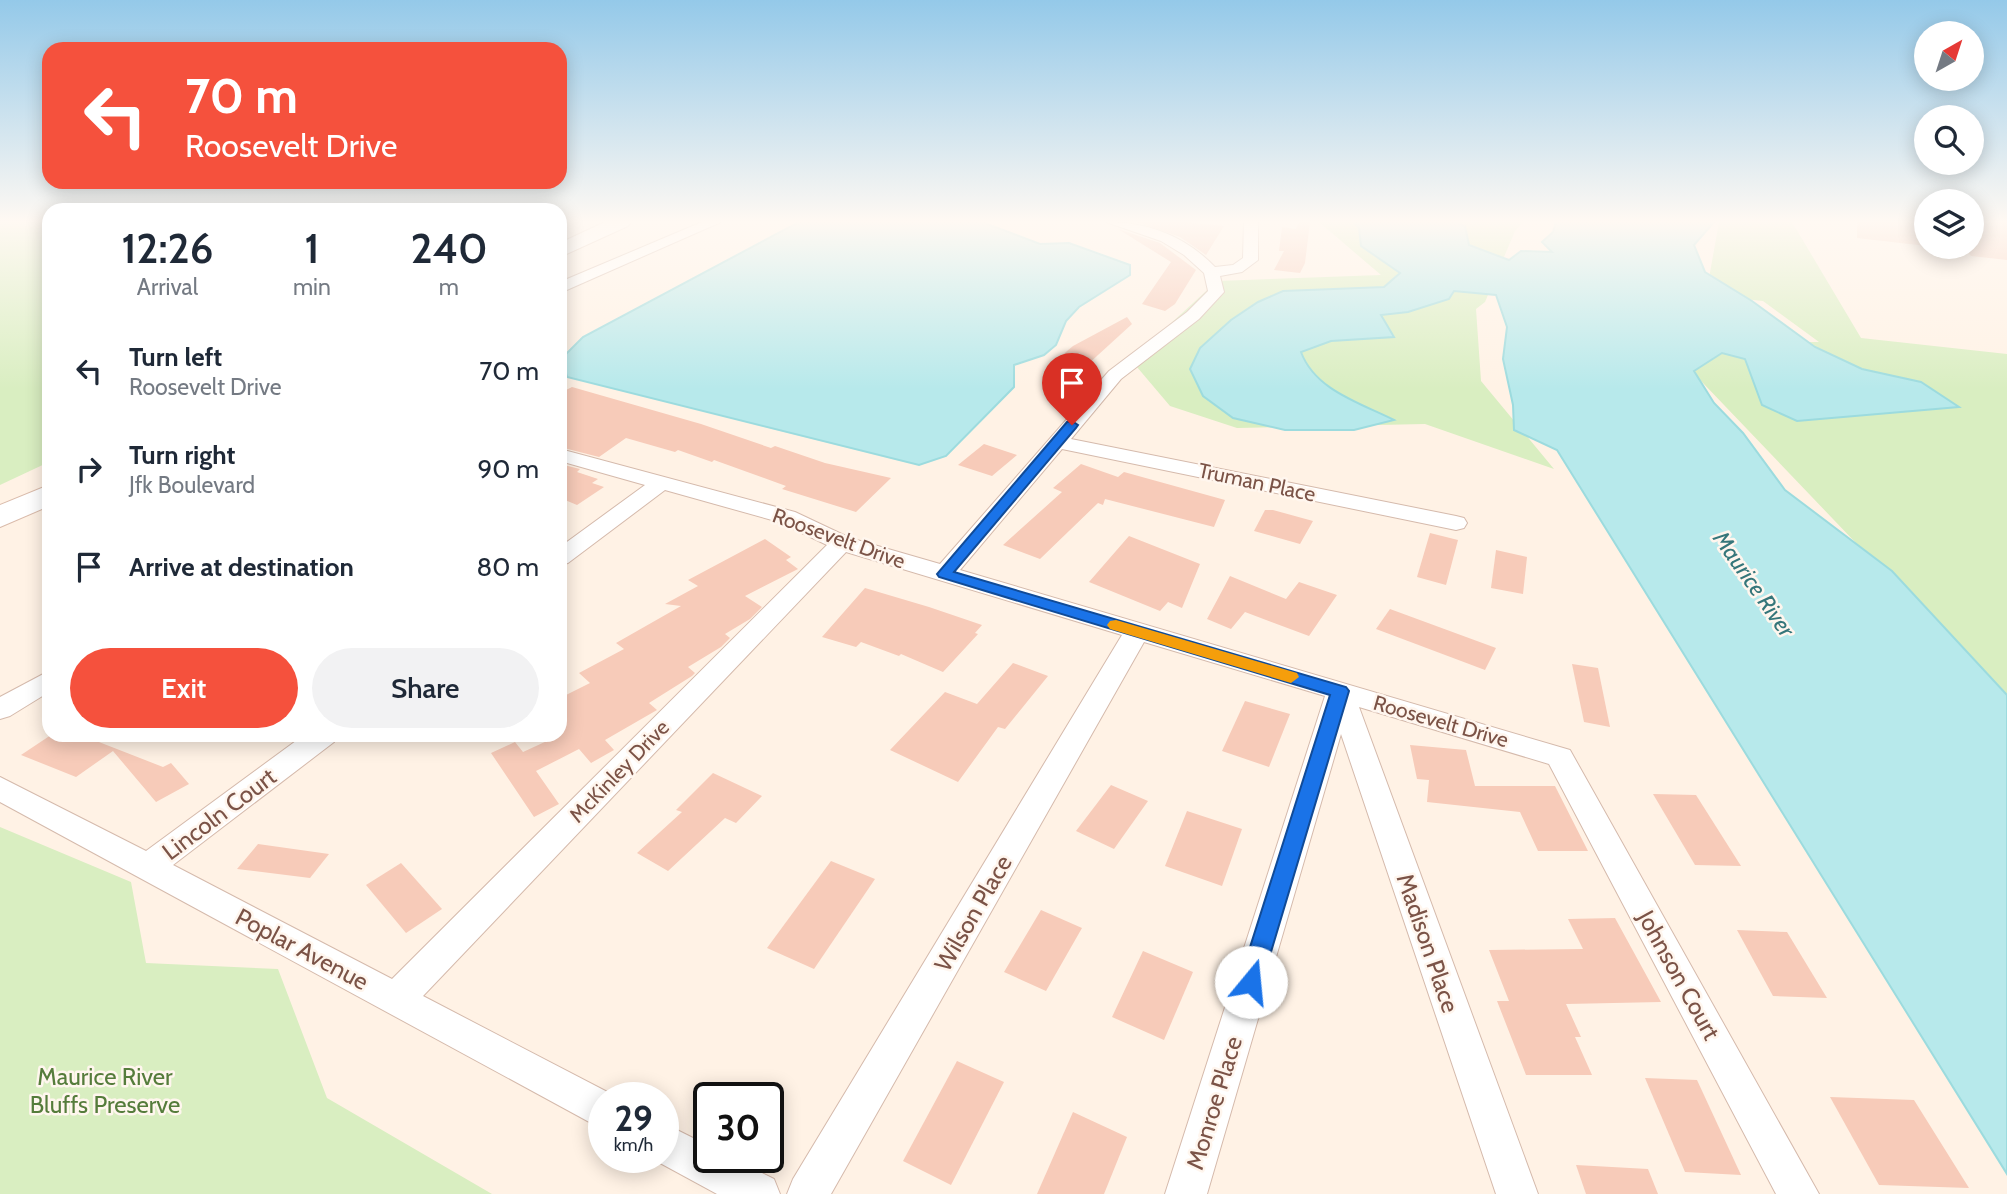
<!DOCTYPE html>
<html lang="en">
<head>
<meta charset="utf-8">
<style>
	body { margin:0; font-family:Cabin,sans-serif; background:#f2f2f3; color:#1f2937; height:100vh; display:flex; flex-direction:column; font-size:26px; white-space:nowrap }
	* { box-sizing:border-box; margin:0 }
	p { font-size:23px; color:#747a83 }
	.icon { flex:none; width:38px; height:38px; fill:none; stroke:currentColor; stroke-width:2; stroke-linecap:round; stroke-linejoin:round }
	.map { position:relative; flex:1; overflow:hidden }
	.details { position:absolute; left:42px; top:203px; width:525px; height:539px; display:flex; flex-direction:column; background:#fff; border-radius:21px; box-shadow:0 4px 18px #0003 }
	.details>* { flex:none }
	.hud { position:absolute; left:42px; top:42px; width:525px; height:147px; border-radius:21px; box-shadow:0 4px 18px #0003; background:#f5513d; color:#fff; overflow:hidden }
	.needle { width:46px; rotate:39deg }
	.fabs { position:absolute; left:1914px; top:21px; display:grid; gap:14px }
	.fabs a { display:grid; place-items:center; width:70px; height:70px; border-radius:50%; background:#fff; box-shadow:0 4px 18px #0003; font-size:35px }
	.speed { position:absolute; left:588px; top:1082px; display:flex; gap:14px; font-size:35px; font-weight:700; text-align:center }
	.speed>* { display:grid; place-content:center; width:91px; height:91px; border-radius:50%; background:#fff; box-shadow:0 4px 18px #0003; line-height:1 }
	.speed small { font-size:18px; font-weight:400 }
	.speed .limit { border:4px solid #111; border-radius:10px; background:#fff; color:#111 }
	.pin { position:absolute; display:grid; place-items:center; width:60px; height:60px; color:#fff; margin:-72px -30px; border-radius:50% 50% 50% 0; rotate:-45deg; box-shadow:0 0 7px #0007 }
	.pin .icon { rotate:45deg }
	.me { position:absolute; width:77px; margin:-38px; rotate:17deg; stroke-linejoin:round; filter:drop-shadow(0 0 5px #0008) }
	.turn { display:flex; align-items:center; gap:24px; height:147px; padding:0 28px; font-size:32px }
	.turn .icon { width:91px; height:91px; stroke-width:2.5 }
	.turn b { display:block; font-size:49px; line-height:60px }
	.eta { display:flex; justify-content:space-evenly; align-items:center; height:119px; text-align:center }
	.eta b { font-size:42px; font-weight:600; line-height:49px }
	.cta { display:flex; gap:14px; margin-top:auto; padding:14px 28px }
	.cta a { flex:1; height:80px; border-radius:42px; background:#f5513d; color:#fff; font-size:28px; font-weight:600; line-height:80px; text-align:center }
	.cta a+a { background:#f2f2f3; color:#1f2937 }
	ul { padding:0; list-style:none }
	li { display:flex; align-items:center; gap:21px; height:98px; padding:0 28px }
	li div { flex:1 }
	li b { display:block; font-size:26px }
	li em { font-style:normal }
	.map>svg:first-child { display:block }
</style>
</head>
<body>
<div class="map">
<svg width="2007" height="1194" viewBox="0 0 2007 1194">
	<rect width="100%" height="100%" fill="#fff2e5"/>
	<!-- green -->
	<g fill="#d9eec1">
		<path d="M0 222H49V462L0 485Z"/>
		<path d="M1319 222H1523L1515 231 1485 302 1476 309 1481 381 1554 469 1425 424 1237 428 1170 406 1131 360 1217 281 1381 275Z"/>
		<path d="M1719 222H1792L1861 338 2007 354V701L1680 359 1702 343 1819 342 1763 301 1706 295Z"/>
		<path d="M0 827 131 882 146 963 278 969 327 1098 492 1194H0Z"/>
	</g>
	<!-- water -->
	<g fill="#b7e9eb" stroke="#9cdbde" stroke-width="2">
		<path d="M799 222H982L1040 244 1069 243 1130 265V275L1079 307 1066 321 1056 345 1044 355 1014 365V387L946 456 919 465 567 377 562 358 583 337Z"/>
		<path d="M1354 222H1455L1465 226 1469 245 1509 260 1521 251 1552 252 1542 242 1553 232 1556 222H1714L1694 245 1705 272 1752 301 1815 347 1862 369 1921 382 1959 407 1797 421 1762 405 1745 359 1722 353 1694 371 1714 403 1743 433 1785 490 1892 571 2007 695V1174L1557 450 1514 430 1513 405 1503 359 1507 327 1496 295 1454 291 1449 299 1408 312 1381 315 1394 337 1331 341 1301 352C1315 390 1360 403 1394 420L1354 430H1285L1233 418 1203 396 1190 369 1200 348 1231 320 1258 302 1283 291 1384 287 1400 273 1361 246 1359 228Z"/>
	</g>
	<!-- building -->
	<g fill="#f7cbb9">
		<path d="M1137 222H1184L1224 226 1206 255 1180 237Z"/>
		<path d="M1299 222H1310L1305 263 1300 273 1274 270 1284 251H1279L1282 227 1296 229Z"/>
		<path d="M1857 222H1927V246L1857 238Z"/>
		<path d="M1972 222H2007V260L1971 256 1966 250 1933 247H1972Z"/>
		<path d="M1118 229 1160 243 1196 270 1175 304 1165 311 1142 304 1171 262Z"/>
		<path d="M1127 317 1132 324 1075 376 1047 368 1073 346Z"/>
		<path d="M572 387 701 424 771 448 775 446 825 463 891 478 856 512 782 489 786 486 714 460 712 462 678 450 675 452 626 438 599 457 560 447V393Z"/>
		<path d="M984 444 1017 455 992 476 958 465Z"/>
		<path d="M560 464 580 469 577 472 598 479 592 483 604 487 577 505 565 500 560 503Z"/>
		<path d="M1081 464 1118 477 1124 472 1225 500 1214 527 1105 499 1103 505 1098 503 1040 559 1003 545 1062 492 1053 488Z"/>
		<path d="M1265 510H1273L1313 521 1300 544 1254 531Z"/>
		<path d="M1430 533 1458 540 1446 585 1417 577Z"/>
		<path d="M1129 536 1200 564 1182 608 1168 602 1160 611 1089 582Z"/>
		<path d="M765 539 791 557 786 560 798 569 745 596 762 607 750 619 725 634 730 638 721 647 688 667 695 673 692 676 649 703 657 710 605 740 614 750 591 763 579 749 536 771 559 804 534 817 491 753 515 742 523 752 560 735V698L590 683 579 673 624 649 616 643 681 606 665 604 698 586 688 580Z"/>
		<path d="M1496 550 1527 557 1523 594 1491 588Z"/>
		<path d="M1230 576 1286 599 1299 582 1337 595 1309 636 1245 612 1231 629 1207 619Z"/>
		<path d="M865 588 929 607 982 625 975 633 978 634 943 672 901 654 899 656 861 642 856 647 822 637Z"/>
		<path d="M1390 609 1496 648 1485 670 1376 629Z"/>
		<path d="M1013 663 1048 676 1005 729 998 727 958 782 890 750 945 692 977 704Z"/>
		<path d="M1572 664 1598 668 1610 727 1584 722Z"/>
		<path d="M1245 701 1290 714 1269 767 1222 751Z"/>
		<path d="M51 735H81L163 767 171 763 189 784 156 802 113 751 76 777 21 755Z"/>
		<path d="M1410 745 1466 750 1475 786H1555L1588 851H1538L1520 812 1427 802 1429 780 1417 779Z"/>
		<path d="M713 773 762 796 736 823 725 818 668 871 637 853 682 812 676 810Z"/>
		<path d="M1111 785 1148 801 1114 849 1076 831Z"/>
		<path d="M1653 794 1696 795 1741 866 1695 865Z"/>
		<path d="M1187 811 1242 829 1222 886 1165 866Z"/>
		<path d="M258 844 329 854 310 878 237 869Z"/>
		<path d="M831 861 875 879 814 969 767 948Z"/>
		<path d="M401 863 442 909 406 933 366 885Z"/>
		<path d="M1041 910 1082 928 1046 991 1004 972Z"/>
		<path d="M1615 918 1661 1002 1566 1004 1581 1037H1575L1592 1075H1526L1497 1001H1509L1489 950 1583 949 1568 919Z"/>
		<path d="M1737 930 1787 932 1827 998 1773 996Z"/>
		<path d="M1143 951 1193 972 1164 1040 1112 1017Z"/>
		<path d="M957 1061 1004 1082 951 1185 903 1161Z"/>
		<path d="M1645 1078 1697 1080 1741 1175 1685 1172Z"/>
		<path d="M1830 1097 1914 1100 1969 1188 1879 1185Z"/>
		<path d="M1073 1112 1127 1137 1104 1194H1037Z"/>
		<path d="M1576 1165 1648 1169 1658 1194H1586Z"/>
	</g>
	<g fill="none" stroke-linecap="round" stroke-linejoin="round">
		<!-- street casing -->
		<g stroke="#d5baac" stroke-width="2">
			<g id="street">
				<path d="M702 222H721L560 293V282Z"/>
				<path d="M1106 222C1148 222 1185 236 1215 267L1233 265 1243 258 1244 222H1258V260L1242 272 1220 276 1224 292 1199 319 1121 379 1071 439 1456 516 1464 518 1467 523 1464 528 1456 530 1062 449 960 570 1570 750 1819 1194H1776L1549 764 1359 707 1538 1194H1496L1341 734 1207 1194H1165L1325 696 1144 642 831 1194H787L793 1179 1122 635 846 552 423 996 617 1097H604V1130L0 802V777L146 851 304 735H338L334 742 173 865 392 979 827 545 779 522 665 490 568 563 560 565V547L645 485 560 461V449L795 512 850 538 940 564 1109 371 1187 312 1208 291 1204 273 1184 255 1161 241Z"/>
				<path d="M49 671V692L10 716 0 719V697Z"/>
				<path d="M663 1123 709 1146V1157H730L774 1179 780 1194H717L649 1157H663Z"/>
			</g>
		</g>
		<!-- secondary casing -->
		<g stroke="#dabbab" stroke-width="2">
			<g id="secondary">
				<path d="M605 222H631L628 226 560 257V243Z"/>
				<path d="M49 485V506L0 527V505Z"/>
			</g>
		</g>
		<!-- street -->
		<use href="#street" fill="#fff" fill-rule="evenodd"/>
		<!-- secondary -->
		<use href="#secondary" fill="#fff" fill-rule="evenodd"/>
	</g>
	<!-- sky -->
	<linearGradient id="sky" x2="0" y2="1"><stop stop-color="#94c9e9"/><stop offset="0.57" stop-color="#fff9f3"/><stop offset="1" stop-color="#fff9f3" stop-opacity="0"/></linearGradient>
	<rect width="2007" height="389" fill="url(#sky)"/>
	<!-- route -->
	<path fill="#1a73e8" stroke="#114b97" stroke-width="2" d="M1072 421 1078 425 1076 428 954 572 1346 687 1349 691 1262 982 1259 989 1251 992 1243 989 1239 982 1330 695 939 577 937 574 1067 422Z"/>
	<!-- slow -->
	<path fill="#f59e0b" d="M1116 620 1297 673 1299 677 1291 683 1110 629 1107 625 1110 621Z"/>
	<g text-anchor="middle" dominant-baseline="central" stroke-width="5" stroke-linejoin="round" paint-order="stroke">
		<!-- street labels -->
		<g font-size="21" fill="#7b5347" stroke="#fff6ee">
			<text transform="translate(1257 482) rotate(12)">Truman Place</text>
			<text transform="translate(839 538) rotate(20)">Roosevelt Drive</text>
			<text transform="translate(1441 721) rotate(16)">Roosevelt Drive</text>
			<text transform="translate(619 771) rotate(-46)">McKinley Drive</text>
		</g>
		<!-- water labels -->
		<g font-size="23" font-style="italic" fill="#35767a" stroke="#fff6ee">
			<text transform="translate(1754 584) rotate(55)">Maurice River</text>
		</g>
		<!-- near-street labels -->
		<g font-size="24" fill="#7b5347" stroke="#fff6ee">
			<text transform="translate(219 814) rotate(-37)">Lincoln Court</text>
			<text transform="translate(973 913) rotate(-60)">Wilson Place</text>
			<text transform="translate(1428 943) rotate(71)">Madison Place</text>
			<text transform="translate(302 949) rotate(28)">Poplar Avenue</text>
			<text transform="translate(1679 975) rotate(61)">Johnson Court</text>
			<text transform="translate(1214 1103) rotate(-73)">Monroe Place</text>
		</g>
		<!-- near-park labels -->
		<g font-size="24" fill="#557c3b" stroke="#fff6ee">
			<text x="105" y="1076">Maurice River<tspan x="105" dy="28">Bluffs Preserve</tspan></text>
		</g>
	</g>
</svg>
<div class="fabs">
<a><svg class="needle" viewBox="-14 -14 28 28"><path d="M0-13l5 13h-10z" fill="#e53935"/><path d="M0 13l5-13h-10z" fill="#747a83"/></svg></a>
<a><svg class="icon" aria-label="search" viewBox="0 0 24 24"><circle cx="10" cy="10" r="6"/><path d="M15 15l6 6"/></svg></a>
<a><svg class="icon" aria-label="layers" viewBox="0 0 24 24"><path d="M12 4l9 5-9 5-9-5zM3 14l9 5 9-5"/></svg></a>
</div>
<div class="speed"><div>29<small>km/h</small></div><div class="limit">30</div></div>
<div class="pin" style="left:1072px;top:425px;background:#d93025"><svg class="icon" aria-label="arrive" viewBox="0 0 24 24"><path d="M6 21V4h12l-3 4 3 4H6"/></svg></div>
<svg class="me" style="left:1251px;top:982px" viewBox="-20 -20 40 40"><circle r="19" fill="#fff"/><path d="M0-13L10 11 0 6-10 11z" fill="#1a73e8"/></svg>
<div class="hud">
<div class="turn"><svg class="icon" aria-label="left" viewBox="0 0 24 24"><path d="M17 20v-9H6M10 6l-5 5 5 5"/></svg><div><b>70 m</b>Roosevelt Drive</div></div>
</div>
<section class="details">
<div class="eta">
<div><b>12:26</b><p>Arrival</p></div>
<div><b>1</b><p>min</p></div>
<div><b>240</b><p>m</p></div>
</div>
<ul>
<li><svg class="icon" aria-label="left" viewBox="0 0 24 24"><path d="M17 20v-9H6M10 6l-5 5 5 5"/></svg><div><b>Turn left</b><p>Roosevelt Drive</p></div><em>70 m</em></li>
<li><svg class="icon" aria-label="right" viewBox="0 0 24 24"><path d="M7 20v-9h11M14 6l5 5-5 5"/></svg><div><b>Turn right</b><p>Jfk Boulevard</p></div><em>90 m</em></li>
<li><svg class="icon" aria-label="arrive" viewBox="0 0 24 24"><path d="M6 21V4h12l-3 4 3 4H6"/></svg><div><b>Arrive at destination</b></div><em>80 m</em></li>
</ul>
<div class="cta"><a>Exit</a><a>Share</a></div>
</section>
</div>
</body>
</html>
